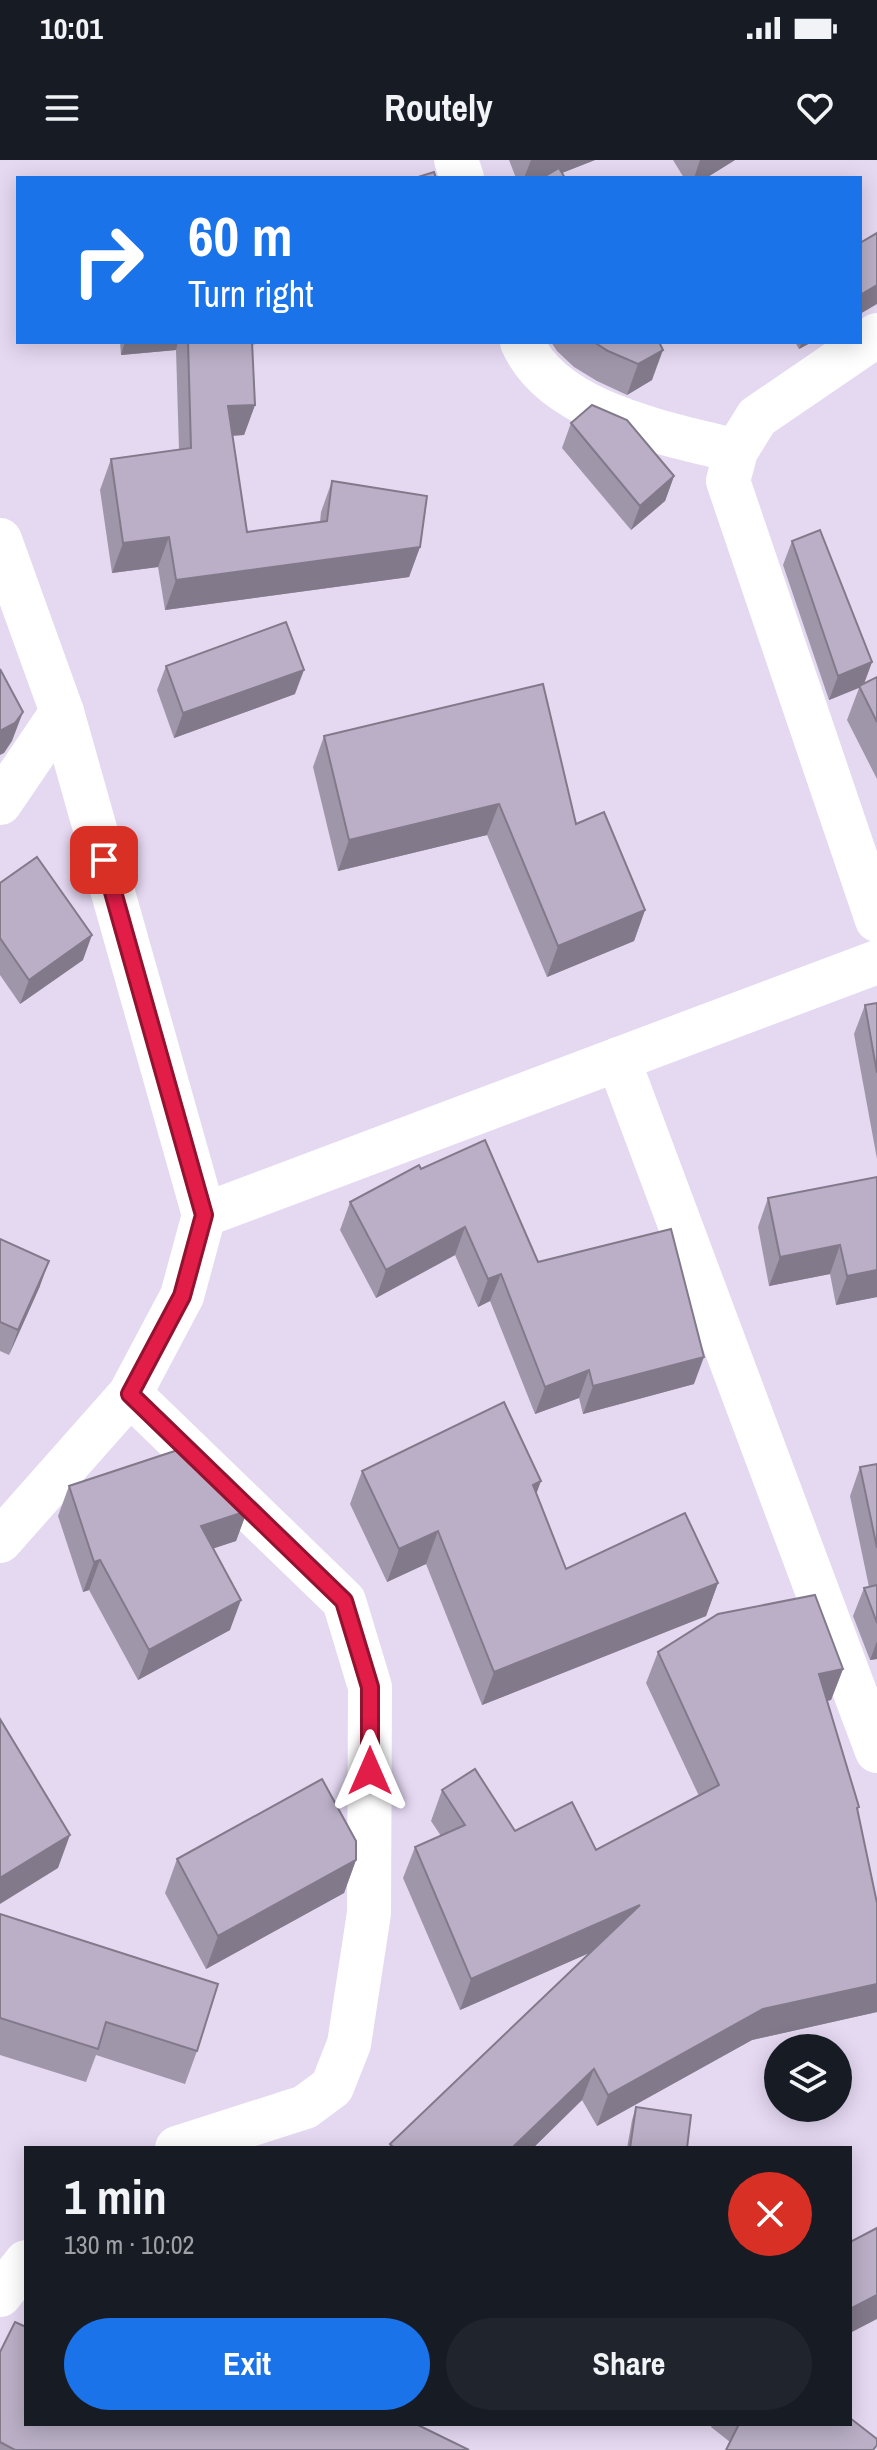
<!DOCTYPE html>
<html lang="en">
<head>
<meta charset="utf-8">
<style>
	body { margin:0; font-family:"Archivo Narrow",sans-serif; background:#20242c; color:#f1f3f6; height:100vh; display:flex; flex-direction:column; font-size:30px; white-space:nowrap }
	* { box-sizing:border-box; margin:0 }
	p { font-size:26px; color:#9ea1a6 }
	.icon { flex:none; width:44px; height:44px; fill:none; stroke:currentColor; stroke-width:2; stroke-linecap:round; stroke-linejoin:round }
	.map { position:relative; flex:1; overflow:hidden }
	.side { position:absolute; left:24px; top:1986px; width:828px; height:280px; display:flex; flex-direction:column; background:#171b24; border-radius:0px; box-shadow:0 4px 20px #0003 }
	.side>* { flex:none }
	.top-card { position:absolute; left:16px; top:16px; width:846px; height:168px; border-radius:0px; box-shadow:0 4px 20px #0003; background:#1a73e8; color:#fff; overflow:hidden }
	.buttons { position:absolute; left:764px; top:1874px; display:grid; gap:16px }
	.buttons a { display:grid; place-items:center; width:88px; height:88px; border-radius:50%; background:#171b24; box-shadow:0 4px 20px #0003; font-size:40px }
	.pin { position:absolute; display:grid; place-items:center; width:68px; height:68px; color:#fff; margin:-34px; border-radius:16px; box-shadow:0 4px 12px #0006 }
	.me { position:absolute; width:88px; margin:-44px; rotate:0deg; stroke-linejoin:round; filter:drop-shadow(0 0 6px #0008) }
	.turn { display:flex; align-items:center; gap:28px; height:168px; padding:0 40px; font-size:36px }
	.turn .icon { width:104px; height:104px; stroke-width:2.5 }
	.turn b { display:block; font-size:56px; line-height:68px }
	.round { display:grid; place-items:center; flex:none; width:84px; height:84px; border-radius:42px; background:#20242c }
	.overview { display:flex; align-items:center; justify-content:space-between; height:136px; padding:0 40px }
	h1 { font-size:48px; font-weight:700; line-height:60px }
	.action { display:flex; gap:16px; margin-top:auto; padding:16px 40px }
	.action a { flex:1; height:92px; border-radius:48px; background:#1a73e8; color:#fff; font-size:32px; font-weight:700; line-height:92px; text-align:center }
	.action a+a { background:#20242c; color:#f1f3f6 }
	.status { display:flex; justify-content:space-between; align-items:center; height:56px; padding:0 40px; background:#171b24; direction:ltr }
	.status svg { height:22px; fill:currentColor }
	header { display:flex; justify-content:space-between; align-items:center; height:104px; padding:0 40px; background:#171b24; font-size:36px; font-weight:700 }
	.map>svg:first-child { display:block }
</style>
</head>
<body>
<div class="status"><b>10:01</b><svg viewBox="0 0 49 12"><path d="M0 12V9h3v3zM5 12V6h3v6zM10 12V3h3v9zM15 12V0h3v12zM26 1h20v11H26zM47 4h2v5h-2z"/></svg></div>
<header><svg class="icon" aria-label="menu" viewBox="0 0 24 24"><path d="M4 6h16M4 12h16M4 18h16"/></svg>Routely<svg class="icon" aria-label="heart" viewBox="0 0 24 24"><path d="M12 20l-8-8c-3-5 5-10 8-4 3-6 11-1 8 4z"/></svg></header>
<div class="map">
<svg width="877" height="2290" viewBox="0 0 877 2290">
	<rect width="100%" height="100%" fill="#e5d9f2"/>
	<g fill="none" stroke-linecap="round" stroke-linejoin="round">
		<!-- street -->
		<g stroke="#fff" stroke-width="44">
			<path d="M456 0 462 18"/>
			<path d="M877 175 757 257 736 291 728 321 877 760"/>
			<path d="M522 182C553 254 667 273 736 291"/>
			<path d="M0 380 62 552 204 1055 182 1136 130 1234 0 1381"/>
			<path d="M0 643 62 552"/>
			<path d="M618 899 877 1591"/>
			<path d="M204 1055 877 802"/>
			<path d="M130 1234 344 1441 370 1527 369 1753 349 1884 332 1927 305 1947 177 1988"/>
			<path d="M0 2135 26 2102"/>
		</g>
	</g>
	<!-- wall -->
	<g fill="#a096aa">
		<path d="M509 0H595L562 13 565 18H516Z"/>
		<path d="M673 0H735L706 18H684Z"/>
		<path d="M120 182H262L252 185 255 245 244 275 233 276 247 372 320 362 321 352 332 321 420 387 409 417 165 450 158 407 112 413 100 330 111 299 179 290 176 190 121 195Z"/>
		<path d="M551 182H659L652 220 627 235 597 221 574 207 557 191Z"/>
		<path d="M795 182H812L799 189Z"/>
		<path d="M571 263 674 316 665 341 631 370 562 288Z"/>
		<path d="M792 381 872 502 864 524 877 517V619L847 560 859 528 829 540 783 405Z"/>
		<path d="M166 506 295 534 174 578 157 530Z"/>
		<path d="M324 576 576 664 645 750 634 781 547 817 487 675 338 711 313 607Z"/>
		<path d="M0 723 83 800 20 844 0 815Z"/>
		<path d="M877 843V999L854 874 865 845Z"/>
		<path d="M421 1009 538 1102 694 1224 583 1254 579 1238 535 1254 490 1141 478 1147 455 1095 376 1138 340 1070 350 1042Z"/>
		<path d="M877 1017V1137L836 1145 830 1114 769 1126 758 1067 768 1038Z"/>
		<path d="M0 1079 40 1126 9 1195 0 1191Z"/>
		<path d="M877 1304V1499L870 1500 853 1456 864 1428 869 1427 850 1336 860 1307Z"/>
		<path d="M362 1311 536 1334 566 1409 718 1423 706 1456 482 1545 426 1404 387 1422 350 1344Z"/>
		<path d="M69 1326 247 1351 236 1381 213 1388 230 1470 138 1520 89 1430 83 1432 58 1356Z"/>
		<path d="M658 1492 843 1509 831 1540 827 1541 858 1652 877 1824V1852L752 1880 597 1966 582 1940 533 1988H389L390 1984 589 1793 460 1850 403 1718 415 1687 441 1676 431 1661 442 1630 515 1671 596 1690 699 1636 646 1523Z"/>
		<path d="M177 1699 356 1700 344 1733 206 1809 165 1733Z"/>
		<path d="M0 1754 197 1891 185 1924 96 1895 86 1922 0 1895Z"/>
		<path d="M636 1947 687 1988H627L632 1960Z"/>
		<path d="M0 2192 26 2264 469 2290H0Z"/>
		<path d="M712 2264H850L730 2282 711 2267Z"/>
	</g>
	<!-- shaded-wall -->
	<g fill="#827a8b">
		<path d="M531 0H595L549 18H524Z"/>
		<path d="M700 0H735L706 18H694Z"/>
		<path d="M877 125V144L860 154V135Z"/>
		<path d="M125 182H178L176 190 121 195Z"/>
		<path d="M802 182H812L799 189Z"/>
		<path d="M663 190 652 220 627 235 638 204Z"/>
		<path d="M255 245 244 275 217 276 228 246Z"/>
		<path d="M674 316 665 341 631 370 640 346Z"/>
		<path d="M169 377 158 407 112 413 123 383Z"/>
		<path d="M420 387 409 417 165 450 176 420Z"/>
		<path d="M872 502 863 526 829 540 838 516Z"/>
		<path d="M304 510 295 534 174 578 183 553Z"/>
		<path d="M23 552 12 581 4 593 0 595V571Z"/>
		<path d="M499 644 487 675 338 711 349 680Z"/>
		<path d="M645 750 634 781 547 817 558 786Z"/>
		<path d="M92 775 83 800 20 844 29 820Z"/>
		<path d="M465 1067 455 1095 376 1138 386 1110Z"/>
		<path d="M840 1085 830 1114 769 1126 780 1097Z"/>
		<path d="M49 1101 40 1126 9 1195 18 1170Z"/>
		<path d="M877 1110V1137L836 1145 847 1116Z"/>
		<path d="M501 1114 490 1141 478 1147 488 1119Z"/>
		<path d="M704 1197 694 1224 583 1254 593 1226Z"/>
		<path d="M589 1210 579 1238 535 1254 545 1227Z"/>
		<path d="M541 1321 529 1354 533 1325Z"/>
		<path d="M247 1351 236 1381 191 1396 201 1366Z"/>
		<path d="M438 1371 426 1404 387 1422 399 1389Z"/>
		<path d="M100 1400 89 1430 83 1432 94 1402Z"/>
		<path d="M718 1423 706 1456 482 1545 494 1512Z"/>
		<path d="M241 1440 230 1470 138 1520 149 1490Z"/>
		<path d="M877 1481V1499L870 1500Z"/>
		<path d="M843 1509 831 1540 808 1545 819 1514Z"/>
		<path d="M70 1675 58 1708 0 1744V1718Z"/>
		<path d="M356 1700 344 1733 206 1809 218 1776Z"/>
		<path d="M640 1745 628 1776 460 1850 471 1819Z"/>
		<path d="M877 1824V1852L752 1880 597 1966 608 1935 763 1849Z"/>
		<path d="M594 1909 582 1940 533 1988H512Z"/>
		<path d="M877 2135V2159L850 2173V2149Z"/>
	</g>
	<!-- building -->
	<g fill="#baafc6" stroke="#827a8b" stroke-width="2">
		<path d="M559 8 565 18H542Z"/>
		<path d="M434 12 436 18H415Z"/>
		<path d="M877 73V125L860 135V83Z"/>
		<path d="M188 182H252L255 245 228 246 247 372 327 361 332 321 427 336 420 387 176 420 169 377 123 383 111 299 191 288Z"/>
		<path d="M594 182H659L663 190 638 204 608 191Z"/>
		<path d="M592 245 627 260 674 316 640 346 571 263Z"/>
		<path d="M820 370 872 502 838 516 792 381Z"/>
		<path d="M286 462 304 510 183 553 166 506Z"/>
		<path d="M0 509 23 552 15 563 0 571Z"/>
		<path d="M877 517V562L859 526Z"/>
		<path d="M543 524 576 664 604 652 645 750 558 786 499 644 349 680 324 576Z"/>
		<path d="M37 697 92 775 29 820 0 778V723Z"/>
		<path d="M877 843V913L865 845Z"/>
		<path d="M485 980 538 1102 671 1069 704 1197 593 1226 589 1210 545 1227 501 1114 488 1119 465 1067 386 1110 350 1042 419 1005 421 1009Z"/>
		<path d="M877 1017V1110L847 1116 840 1085 780 1097 768 1038Z"/>
		<path d="M0 1079 49 1101 18 1170 0 1162Z"/>
		<path d="M504 1242 541 1321 533 1325 566 1409 685 1353 718 1423 494 1512 438 1371 399 1389 362 1311Z"/>
		<path d="M190 1286 242 1337 247 1351 201 1366 241 1440 149 1490 100 1400 94 1402 69 1326Z"/>
		<path d="M877 1304V1388L860 1307Z"/>
		<path d="M877 1425V1463L864 1428Z"/>
		<path d="M815 1435 843 1509 819 1514 859 1647 857 1648 877 1743V1824L763 1849 608 1935 594 1909 512 1988H394L390 1984 640 1745 471 1819 415 1687 465 1665 442 1630 475 1609 515 1671 572 1642 596 1690 719 1625 658 1492 718 1454Z"/>
		<path d="M0 1559 70 1675 0 1718Z"/>
		<path d="M322 1619 356 1681V1700L218 1776 177 1699Z"/>
		<path d="M0 1754 218 1824 197 1891 106 1862 98 1889 0 1858Z"/>
		<path d="M636 1947 691 1955 687 1988H630Z"/>
		<path d="M877 2068V2135L850 2149V2082Z"/>
		<path d="M15 2162 26 2167V2264H416L469 2290H15L0 2282V2192Z"/>
		<path d="M850 2258 877 2279V2285L873 2290H726L739 2264H850Z"/>
	</g>
	<g fill="none" stroke-linecap="round" stroke-linejoin="round">
		<!-- route casing -->
		<g stroke="#92132f" stroke-width="20">
			<path id="route" d="M104 700 204 1055 182 1136 130 1234 344 1441 370 1527V1611"/>
		</g>
		<!-- route -->
		<use href="#route" stroke="#e11d48" stroke-width="14"/>
	</g>
</svg>
<div class="buttons">
<a><svg class="icon" aria-label="layers" viewBox="0 0 24 24"><path d="M12 4l9 5-9 5-9-5zM3 14l9 5 9-5"/></svg></a>
</div>
<div class="pin" style="left:104px;top:700px;background:#d93025"><svg class="icon" aria-label="arrive" viewBox="0 0 24 24"><path d="M6 21V4h12l-3 4 3 4H6"/></svg></div>
<svg class="me" style="left:370px;top:1611px" viewBox="-20 -20 40 40"><path d="M0-17L14 15 0 8-14 15z" fill="#e11d48" stroke="#fff" stroke-width="4"/></svg>
<div class="top-card">
<div class="turn"><svg class="icon" aria-label="right" viewBox="0 0 24 24"><path d="M7 20v-9h11M14 6l5 5-5 5"/></svg><div><b>60 m</b>Turn right</div></div>
</div>
<section class="side">
<div class="overview"><div><h1>1 min</h1><p>130 m · 10:02</p></div><a class="round" style="background:#d93025;color:#fff"><svg class="icon" aria-label="close" viewBox="0 0 24 24"><path d="M6 6l12 12M18 6L6 18"/></svg></a></div>
<div class="action"><a>Exit</a><a>Share</a></div>
</section>
</div>
</body>
</html>
